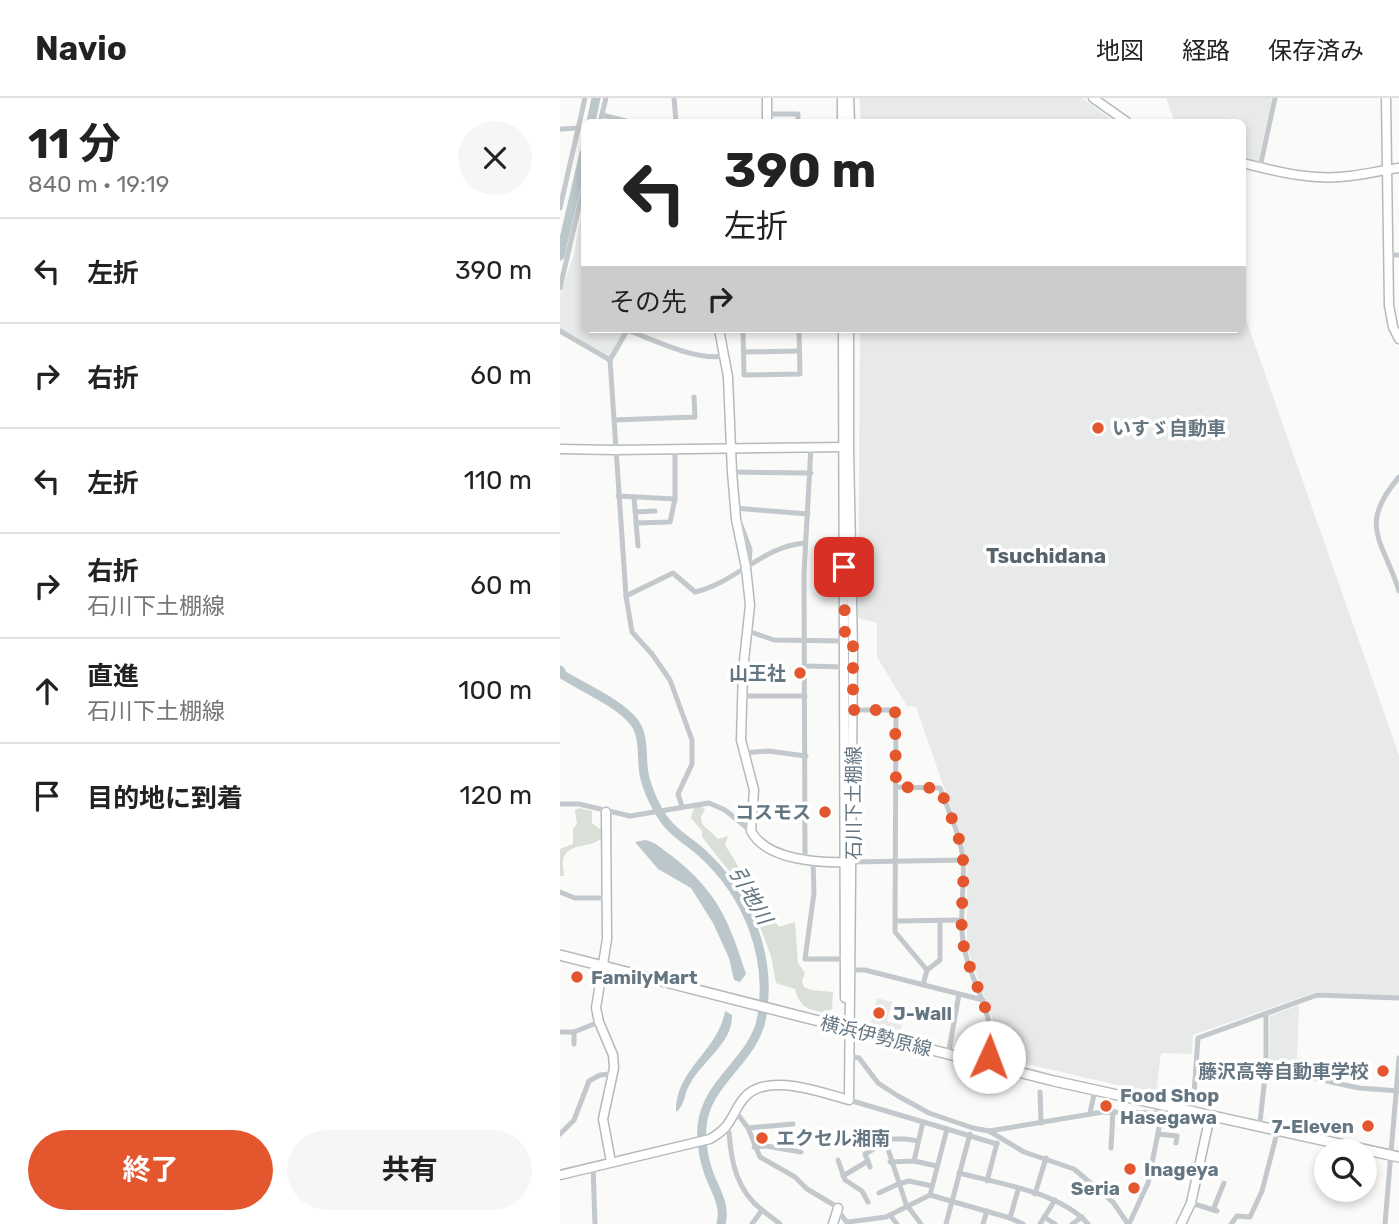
<!DOCTYPE html>
<html lang="ja">
<head>
<meta charset="utf-8">
<style>
	body { margin:0; font-family:Rubik,"Noto Sans JP",sans-serif; background:#f6f6f6; color:#222; height:100vh; display:flex; flex-direction:column; font-size:26px; white-space:nowrap }
	* { box-sizing:border-box; margin:0 }
	p { font-size:23px; color:#767676 }
	.icon { flex:none; width:38px; height:38px; fill:none; stroke:currentColor; stroke-width:2; stroke-linecap:round; stroke-linejoin:round }
	.map { position:relative; flex:1; overflow:hidden }
	.panel { display:flex; flex-direction:column; background:#fff; width:560px }
	.panel>* { flex:none }
	.banner { position:absolute; left:21px; top:21px; width:665px; height:214px; border-radius:10px; box-shadow:0 4px 10px #0003; background:#fff; color:#222; overflow:hidden }
	.controls { position:absolute; left:754px; top:1041px; display:grid; gap:14px }
	.controls a { display:grid; place-items:center; width:63px; height:63px; border-radius:50%; background:#fff; box-shadow:0 4px 10px #0003; font-size:35px }
	.pin { position:absolute; display:grid; place-items:center; width:60px; height:60px; color:#fff; margin:-30px; border-radius:14px; box-shadow:0 4px 10px #0006 }
	.me { position:absolute; width:77px; margin:-38px; rotate:2deg; stroke-linejoin:round; filter:drop-shadow(0 0 5px #0008) }
	.turn { display:flex; align-items:center; gap:24px; height:147px; padding:0 28px; font-size:32px }
	.turn .icon { width:91px; height:91px; stroke-width:2.5 }
	.turn b { display:block; font-size:49px; line-height:60px }
	.then { display:flex; align-items:center; height:66px; padding:0 28px; background:#0003; gap:14px; font-size:26px }
	.round { display:grid; place-items:center; flex:none; width:74px; height:74px; border-radius:37px; background:#f6f6f6 }
	.overview { display:flex; align-items:center; justify-content:space-between; height:119px; padding:0 28px }
	h1 { font-size:42px; font-weight:700; line-height:52px }
	.action { display:flex; gap:14px; margin-top:auto; padding:14px 28px }
	.action a { flex:1; height:80px; border-radius:42px; background:#e4572e; color:#fff; font-size:28px; font-weight:700; line-height:80px; text-align:center }
	.action a+a { background:#f6f6f6; color:#222 }
	ul { padding:0; list-style:none }
	li { display:flex; align-items:center; gap:21px; height:105px; padding:0 28px; border-top:2px solid #e0e0e0 }
	li div { flex:1 }
	li b { display:block; font-size:26px }
	li em { font-style:normal }
	header { display:flex; align-items:center; gap:42px; box-sizing:border-box; height:98px; padding:0 35px; background:#fff; border-bottom:2px solid #e0e0e0 }
	header strong { font-size:33px }
	nav { display:flex; gap:38px; margin-inline-start:auto; font-size:24px }
	main { display:flex; flex:1; min-height:0 }
	.map>svg:first-child { display:block }
</style>
</head>
<body>
<header>
<strong>Navio</strong>
<nav><a>地図</a><a>経路</a><a>保存済み</a></nav>
</header>
<main>
<section class="panel">
<div class="overview"><div><h1>11 分</h1><p>840 m · 19:19</p></div><a class="round"><svg class="icon" aria-label="close" viewBox="0 0 24 24"><path d="M6 6l12 12M18 6L6 18"/></svg></a></div>
<ul>
<li><svg class="icon" aria-label="left" viewBox="0 0 24 24"><path d="M17 20v-9H6M10 6l-5 5 5 5"/></svg><div><b>左折</b></div><em>390 m</em></li>
<li><svg class="icon" aria-label="right" viewBox="0 0 24 24"><path d="M7 20v-9h11M14 6l5 5-5 5"/></svg><div><b>右折</b></div><em>60 m</em></li>
<li><svg class="icon" aria-label="left" viewBox="0 0 24 24"><path d="M17 20v-9H6M10 6l-5 5 5 5"/></svg><div><b>左折</b></div><em>110 m</em></li>
<li><svg class="icon" aria-label="right" viewBox="0 0 24 24"><path d="M7 20v-9h11M14 6l5 5-5 5"/></svg><div><b>右折</b><p>石川下土棚線</p></div><em>60 m</em></li>
<li><svg class="icon" aria-label="ahead" viewBox="0 0 24 24"><path d="M12 20V5M6 11l6-6 6 6"/></svg><div><b>直進</b><p>石川下土棚線</p></div><em>100 m</em></li>
<li><svg class="icon" aria-label="arrive" viewBox="0 0 24 24"><path d="M6 21V4h12l-3 4 3 4H6"/></svg><div><b>目的地に到着</b></div><em>120 m</em></li>
</ul>
<div class="action"><a>終了</a><a>共有</a></div>
</section>
<div class="map">
<svg width="839" height="1126" viewBox="0 0 839 1126">
	<rect width="100%" height="100%" fill="#fafaf8"/>
	<!-- built -->
	<g fill="#e8e9e9">
		<path d="M299 0H522L555 24H301Z"/>
		<path d="M606 0H712L698 63 683 61 682 24H615Z"/>
		<path d="M24 105V231H66L50 259 0 231V197L13 159Z"/>
		<path d="M683 213 839 657V898L756 894 633 937 632 956 601 955 596 996 432 958 437 934 407 849V770L404 747 356 609 347 608 317 559V525L298 520 300 231H682Z"/>
		<path d="M317 900 332 904 327 923 342 927 340 935 310 928Z"/>
		<path d="M739 907 737 960 748 961V976L709 967 710 918Z"/>
	</g>
	<!-- green -->
	<g fill="#dadfd7">
		<path d="M134 709H142L145 711 141 719 142 726 158 741 168 738 165 747 177 766 188 791 200 809 208 808C214 813 213 823 219 829L235 824 238 865 245 875 242 883 244 889 251 892 273 894 272 911 267 914C249 914 239 908 235 891L216 885 211 858 195 815 169 773 142 739V733L131 720Z"/>
		<path d="M18 710 32 713V725L41 732 42 740C31 751 9 743 3 762 2 766 4 773 4 778H0V751L13 746V731L17 726 15 713Z"/>
	</g>
	<!-- water -->
	<g fill="#bbc7cb">
		<path d="M85 742C96 744 103 752 112 758 158 794 169 823 186 876L180 884 174 882 169 860 153 825 131 790 98 771 75 744Z"/>
		<path d="M165 913 172 917C173 945 142 963 130 986 124 995 125 1008 116 1014 115 971 158 954 165 913Z"/>
	</g>
	<g fill="none" stroke-linecap="round" stroke-linejoin="round">
		<!-- river -->
		<g stroke="#bbc7cb" stroke-width="9">
			<path d="M31 24 36 0"/>
			<path d="M0 158 24 55"/>
			<path d="M0 572 3 577C24 590 59 605 74 624 85 638 81 659 84 676 87 691 96 711 106 724 116 737 130 744 142 755 187 796 212 857 202 918 195 962 146 983 142 1028 141 1043 144 1062 149 1076 155 1092 166 1107 161 1126"/>
		</g>
		<!-- secondary casing -->
		<g stroke="#b3babf" stroke-width="11">
			<g id="secondary">
				<path d="M207 0V24"/>
				<path d="M282 0V24"/>
				<path d="M289 0 290 24"/>
				<path d="M533 0 567 24"/>
				<path d="M826 0 829 207 833 229 839 241"/>
				<path d="M682 65C718 74 753 83 790 78 807 76 823 72 839 70"/>
				<path d="M159 231 168 279 172 374 176 421 186 470 190 507 183 572 181 642 194 692 191 733C207 763 261 765 290 764"/>
				<path d="M283 231 285 900"/>
				<path d="M0 351 55 352 286 349"/>
				<path d="M46 714 47 841 36 910 39 924 53 957 54 970 43 1021 51 1064"/>
				<path d="M0 1077 150 1041C174 1027 170 1017 184 1000 207 973 262 995 289 1002L293 555 289 349V231"/>
				<path d="M273 1126 278 1110"/>
				<path d="M621 1126 631 1105 650 1018"/>
			</g>
		</g>
		<!-- primary casing -->
		<g stroke="#b5babe" stroke-width="12">
			<path id="primary" d="M0 857 494 983 839 1059"/>
		</g>
		<!-- street -->
		<g stroke="#c3c8cc" stroke-width="5">
			<path d="M114 0 116 24"/>
			<path d="M207 16H238V24"/>
			<path d="M42 17 70 24"/>
			<path d="M40 24 46 0"/>
			<path d="M0 31 19 30"/>
			<path d="M700 69 715 0"/>
			<path d="M0 110 25 0"/>
			<path d="M828 157H839"/>
			<path d="M0 190 24 87"/>
			<path d="M68 231 50 262 66 498 72 534 92 556 110 582 132 642V666L118 696 122 708"/>
			<path d="M183 231 184 277 240 276 239 231"/>
			<path d="M183 231H201"/>
			<path d="M67 232C94 242 136 263 163 258"/>
			<path d="M0 233 50 262"/>
			<path d="M183 254 239 253"/>
			<path d="M54 322 135 319 134 299"/>
			<path d="M172 374 251 375"/>
			<path d="M839 379C797 428 823 442 839 493"/>
			<path d="M58 398 115 401V352"/>
			<path d="M74 399 78 448"/>
			<path d="M175 410 248 416"/>
			<path d="M75 414 95 413"/>
			<path d="M76 425 110 424 115 401"/>
			<path d="M180 425 190 451 189 468"/>
			<path d="M66 498 113 475 135 494C175 485 203 448 245 445"/>
			<path d="M188 533 214 542 285 543"/>
			<path d="M245 568 285 569"/>
			<path d="M182 598H245"/>
			<path d="M293 612H336L335 834 367 872 363 887"/>
			<path d="M183 655 208 653 246 658"/>
			<path d="M336 689 380 690C388 712 401 738 403 762 405 788 399 816 403 843 409 888 439 913 428 962"/>
			<path d="M0 706H19L70 718 149 705 165 712 191 733"/>
			<path d="M245 762 244 475 251 349"/>
			<path d="M253 763 254 795 245 861H285"/>
			<path d="M293 764 403 762"/>
			<path d="M0 794 15 800H45"/>
			<path d="M336 823 402 822"/>
			<path d="M291 872H305L423 902"/>
			<path d="M367 872 380 862V823"/>
			<path d="M0 934H14L39 924"/>
			<path d="M14 934V946"/>
			<path d="M389 952 399 896"/>
			<path d="M289 958 299 960 318 985 338 998 369 1015 413 1030 429 1033 543 1014 602 1015 604 1007"/>
			<path d="M706 970 799 990 839 993"/>
			<path d="M480 994 481 1025"/>
			<path d="M289 1002 387 1031"/>
			<path d="M633 1010 638 940 757 897 839 900"/>
			<path d="M176 1014 188 1030 200 1059 235 1079 247 1091 274 1107 288 1126"/>
			<path d="M530 1015 535 992"/>
			<path d="M700 1024 706 970V916"/>
			<path d="M188 1030 233 1026"/>
			<path d="M166 1031 169 1034C171 1064 177 1093 202 1112L192 1126"/>
			<path d="M429 1033 464 1054 514 1071 553 1104 568 1126"/>
			<path d="M0 1036 14 1022 29 983 40 977 52 976"/>
			<path d="M323 1036 346 1106 361 1126"/>
			<path d="M598 1036 617 1038 616 1045"/>
			<path d="M324 1041H346L358 1043"/>
			<path d="M437 1046 387 1031 370 1097 450 1120 463 1126"/>
			<path d="M194 1049 206 1048 241 1054"/>
			<path d="M551 1050 553 1013"/>
			<path d="M278 1062 285 1082 302 1093 308 1104"/>
			<path d="M354 1063 363 1024"/>
			<path d="M330 1064 354 1063 377 1068"/>
			<path d="M33 1068 35 1126"/>
			<path d="M310 1069 305 1056 324 1045"/>
			<path d="M399 1075C440 1086 500 1094 528 1126"/>
			<path d="M283 1078 308 1063"/>
			<path d="M427 1083 437 1045"/>
			<path d="M338 1086 349 1083 372 1088"/>
			<path d="M319 1095 338 1086"/>
			<path d="M475 1096 486 1060"/>
			<path d="M631 1105 657 1113"/>
			<path d="M202 1112 220 1126"/>
			<path d="M653 1112 664 1085"/>
			<path d="M330 1117 337 1126"/>
			<path d="M484 1119 495 1126"/>
			<path d="M450 1120 458 1092"/>
			<path d="M288 1124 326 1119 370 1097"/>
			<path d="M386 1126 410 1036"/>
			<path d="M423 1126 427 1113"/>
			<path d="M480 1126 495 1102"/>
			<path d="M512 1126 522 1119"/>
			<path d="M569 1126 588 1085 602 1015"/>
			<path d="M671 1126 677 1118 690 1119 702 1093 718 1031"/>
			<path d="M825 1126 839 960"/>
		</g>
		<!-- secondary -->
		<use href="#secondary" stroke="#fff" stroke-width="8"/>
		<!-- primary -->
		<use href="#primary" stroke="#fff" stroke-width="9"/>
	</g>
	<g fill="none" stroke-linecap="round" stroke-linejoin="round">
		<!-- route -->
		<path stroke="#e4572e" stroke-width="12" stroke-dasharray="0 21.6" d="M284 469 285 542 293 543V612H335L336 689 380 690C388 713 401 738 403 762 405 789 399 817 403 844 410 884 438 917 429 959"/>
	</g>
	<!-- markers -->
	<g fill="#e4572e" stroke="#fff" stroke-width="2.5">
		<circle cx="538" cy="330" r="7"/>
		<circle cx="240" cy="575" r="7"/>
		<circle cx="265" cy="714" r="7"/>
		<circle cx="17" cy="879" r="7"/>
		<circle cx="319" cy="915" r="7"/>
		<circle cx="823" cy="973" r="7"/>
		<circle cx="546" cy="1008" r="7"/>
		<circle cx="808" cy="1028" r="7"/>
		<circle cx="202" cy="1040" r="7"/>
		<circle cx="570" cy="1071" r="7"/>
		<circle cx="574" cy="1090" r="7"/>
	</g>
	<g text-anchor="middle" dominant-baseline="central" stroke-width="7" stroke-linejoin="round" paint-order="stroke">
		<!-- poi labels -->
		<g font-size="19" font-weight="bold" fill="#657683" stroke="#fff" text-anchor="start">
			<text x="552" y="330">いすゞ自動車</text>
			<text x="226" y="575" text-anchor="end">山王社</text>
			<text x="251" y="714" text-anchor="end">コスモス</text>
			<text x="31" y="879">FamilyMart</text>
			<text x="333" y="915">J-Wall</text>
			<text x="809" y="973" text-anchor="end">藤沢高等自動車学校</text>
			<text x="560" y="997">Food Shop<tspan x="560" dy="22">Hasegawa</tspan></text>
			<text x="794" y="1028" text-anchor="end">7-Eleven</text>
			<text x="216" y="1040">エクセル湘南</text>
			<text x="584" y="1071">Inageya</text>
			<text x="560" y="1090" text-anchor="end">Seria</text>
		</g>
		<!-- street labels -->
		<g font-size="19" fill="#657683" stroke="#fff">
			<text transform="translate(293 705) rotate(-90)">石川下土棚線</text>
			<text transform="translate(316 938) rotate(14)">横浜伊勢原線</text>
		</g>
		<!-- neighbourhood labels -->
		<g font-size="21" font-weight="bold" fill="#57646e" stroke="#fff">
			<text x="486" y="457">Tsuchidana</text>
		</g>
		<!-- water labels -->
		<g font-size="21" font-style="italic" fill="#60757c" stroke="#fff">
			<text transform="translate(191 797) rotate(60)">引地川</text>
		</g>
	</g>
</svg>
<div class="controls">
<a><svg class="icon" aria-label="search" viewBox="0 0 24 24"><circle cx="10" cy="10" r="6"/><path d="M15 15l6 6"/></svg></a>
</div>
<div class="pin" style="left:284px;top:469px;background:#d93025"><svg class="icon" aria-label="arrive" viewBox="0 0 24 24"><path d="M6 21V4h12l-3 4 3 4H6"/></svg></div>
<svg class="me" style="left:429px;top:959px" viewBox="-20 -20 40 40"><circle r="19" fill="#fff"/><path d="M0-13L10 11 0 6-10 11z" fill="#e4572e"/></svg>
<div class="banner">
<div class="turn"><svg class="icon" aria-label="left" viewBox="0 0 24 24"><path d="M17 20v-9H6M10 6l-5 5 5 5"/></svg><div><b>390 m</b>左折</div></div>
<div class="then">その先<svg class="icon" aria-label="right" viewBox="0 0 24 24"><path d="M7 20v-9h11M14 6l5 5-5 5"/></svg></div>
</div>
</div>
</main>
</body>
</html>
